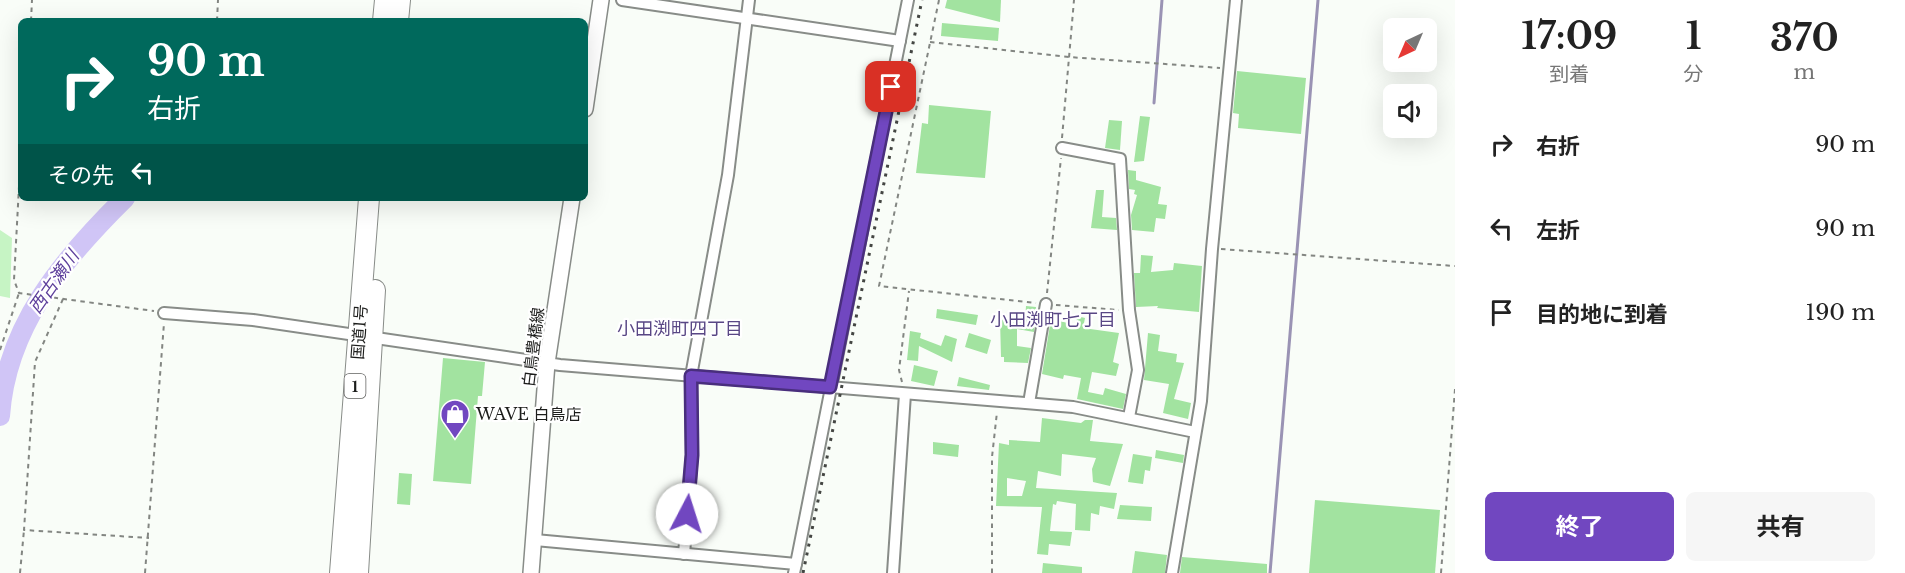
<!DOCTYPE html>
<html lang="ja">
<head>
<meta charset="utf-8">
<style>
	body { margin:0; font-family:"Libre Baskerville","Noto Sans JP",serif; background:#f6f6f6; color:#222; height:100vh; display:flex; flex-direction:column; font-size:22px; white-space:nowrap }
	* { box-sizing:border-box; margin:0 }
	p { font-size:20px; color:#767676 }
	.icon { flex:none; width:33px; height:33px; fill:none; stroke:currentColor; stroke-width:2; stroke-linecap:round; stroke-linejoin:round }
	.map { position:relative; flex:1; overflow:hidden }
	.side { display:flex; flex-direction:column; background:#fff; width:450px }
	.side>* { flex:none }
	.top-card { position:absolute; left:18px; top:18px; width:570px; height:183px; border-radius:9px; box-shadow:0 6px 24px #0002; background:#00695c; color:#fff; overflow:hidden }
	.needle { width:39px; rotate:224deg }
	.fabs { position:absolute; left:1383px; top:18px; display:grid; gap:12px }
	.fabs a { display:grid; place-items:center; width:54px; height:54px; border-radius:9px; background:#fff; box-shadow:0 6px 24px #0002; font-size:30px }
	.pin { position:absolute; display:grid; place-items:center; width:51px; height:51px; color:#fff; margin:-26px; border-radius:12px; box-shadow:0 3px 9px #0006 }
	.me { position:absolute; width:66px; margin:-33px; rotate:5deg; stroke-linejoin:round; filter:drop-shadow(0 0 4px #0008) }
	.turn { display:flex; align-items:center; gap:21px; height:126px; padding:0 30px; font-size:27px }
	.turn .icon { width:78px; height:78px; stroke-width:2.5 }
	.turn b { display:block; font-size:42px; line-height:51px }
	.then { display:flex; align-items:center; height:57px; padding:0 30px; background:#0003; gap:12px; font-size:22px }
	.eta { display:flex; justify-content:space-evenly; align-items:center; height:102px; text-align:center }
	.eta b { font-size:36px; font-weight:700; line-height:42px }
	.cta { display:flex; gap:12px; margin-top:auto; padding:12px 30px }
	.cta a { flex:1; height:69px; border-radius:9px; background:#7147c0; color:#fff; font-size:24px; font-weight:700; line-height:69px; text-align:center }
	.cta a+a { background:#f6f6f6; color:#222 }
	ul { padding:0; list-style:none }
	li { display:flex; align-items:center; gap:18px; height:84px; padding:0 30px }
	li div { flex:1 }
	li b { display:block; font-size:22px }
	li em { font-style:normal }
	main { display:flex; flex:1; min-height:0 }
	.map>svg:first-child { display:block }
</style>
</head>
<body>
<main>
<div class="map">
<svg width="1455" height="573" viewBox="0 0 1455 573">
	<rect width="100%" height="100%" fill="#f9fdf8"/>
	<!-- green -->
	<path fill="#c6f4c4" d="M0 230 12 238 10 298 0 296Z"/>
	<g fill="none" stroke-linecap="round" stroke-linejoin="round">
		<!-- stream -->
		<g stroke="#9a93b4" stroke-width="3">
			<path d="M1154 103 1162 0"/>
			<path d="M1270 573 1318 0"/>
		</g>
		<!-- river -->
		<path stroke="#d0c5f6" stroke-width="20" d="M0 416C6 326 64 258 125 198"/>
	</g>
	<!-- building -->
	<g fill="#a2e3a0" fill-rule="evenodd">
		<path d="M947 0H1001L1000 22 945 8Z"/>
		<path d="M942 23 999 28 998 41 941 36Z"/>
		<path d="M1237 71 1306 78 1301 134 1238 128 1239 114 1233 113Z"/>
		<path d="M929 105 991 111 985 178 916 173 922 123 928 124Z"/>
		<path d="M1140 116 1150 117 1144 161 1134 162Z"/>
		<path d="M1109 120 1122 121 1120 150 1105 148Z"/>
		<path d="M1128 170 1136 171V180L1161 187 1158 204 1167 205 1165 219 1156 218 1154 232 1132 230 1131 215 1137 195 1134 194 1135 190 1129 189Z"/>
		<path d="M1096 190H1104L1102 217 1116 218 1117 230 1091 228Z"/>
		<path d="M1141 255 1153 256 1151 272 1173 270 1174 263 1202 266 1199 312 1157 308 1158 306 1136 307 1134 273H1140Z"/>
		<path d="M1026 306 1036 307 1034 332 1017 329V346L1031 348 1028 363 1004 362V357H1001L1000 319 1025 321Z"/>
		<path d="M937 309 978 315 976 325 936 318Z"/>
		<path d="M1077 316 1085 318 1083 328 1119 333 1113 362 1119 364 1116 376 1092 372 1088 392 1103 395 1105 388 1126 394 1123 409 1077 399 1081 378 1064 375 1063 379 1042 374 1051 319 1076 325Z"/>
		<path d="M910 331 921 333 920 338 941 346 945 335 957 339 952 362 919 346 918 361 907 360Z"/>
		<path d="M969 333 991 340 987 354 965 347Z"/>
		<path d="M1148 333 1160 335 1158 351 1177 354 1176 362 1184 363 1174 399 1191 403 1188 419 1163 413 1169 384 1144 380Z"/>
		<path d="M443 358 485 362 482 396H478L471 484 433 481Z"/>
		<path d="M914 365 938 371 934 386 911 381Z"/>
		<path d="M959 377 990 385 989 390 957 386Z"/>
		<path d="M1042 418 1081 423 1085 420H1093L1090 441 1123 444 1110 486 1093 482 1092 469 1096 458 1062 454 1061 476 1038 471 1036 488 1117 493 1114 509 1100 506 1099 515 1091 513 1090 531 1075 530 1076 504 1057 501 1056 505 1053 504 1050 531 1072 532 1070 546 1049 544 1048 555 1037 554 1042 507 996 506 999 443 1009 445V440L1040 442ZM1007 478 1026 481 1022 496H1007Z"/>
		<path d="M933 442 959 445 958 457 933 454Z"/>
		<path d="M1156 450 1184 455 1183 463 1155 458Z"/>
		<path d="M1133 454 1152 457 1150 471 1145 470 1143 484 1128 482Z"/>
		<path d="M399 473 412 474 410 505 397 504Z"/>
		<path d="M1315 500 1440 510 1435 573H1309Z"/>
		<path d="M1120 505 1152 507 1151 521 1117 519Z"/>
		<path d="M1135 551 1167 555 1165 573H1132Z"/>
		<path d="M1182 557 1267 564V573H1180Z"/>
		<path d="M1043 563 1082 567V573H1042Z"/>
	</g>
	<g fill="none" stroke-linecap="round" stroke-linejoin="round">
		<!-- street casing -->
		<g stroke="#888c88" stroke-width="14">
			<g id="street">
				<path d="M622 0 900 41"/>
				<path d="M1062 148 1120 159 1129 310 1138 370 1129 417"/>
				<path d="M164 313 253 320 560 365 1073 407 1195 432"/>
				<path d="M1029 403 1046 304"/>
				<path d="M535 540 796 564 794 573"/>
				<path d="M684 554 692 455 691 376 728 175 749 0"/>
				<path d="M796 564 908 0"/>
				<path d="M893 573 905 394"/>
				<path d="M1172 573 1201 401 1212 249 1236 0"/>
			</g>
		</g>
		<!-- secondary casing -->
		<g stroke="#888c88" stroke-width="18">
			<g id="secondary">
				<path d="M585 109 601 0"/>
				<path d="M531 573 547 363 572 198"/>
			</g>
		</g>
		<!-- highway casing -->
		<g stroke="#888c88" stroke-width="22">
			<g id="highway">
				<path d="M383 21 385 0"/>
				<path d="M398 21 400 0"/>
				<path d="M340 573 369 198"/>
				<path d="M358 573 375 290"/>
			</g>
		</g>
		<!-- path -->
		<g stroke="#838682" stroke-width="2" stroke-dasharray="4.5 4.5" stroke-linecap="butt">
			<path d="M939 0 879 286 1036 303"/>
			<path d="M31 21 32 0"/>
			<path d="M217 21 218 0"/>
			<path d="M930 42 1069 57 1220 68"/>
			<path d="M1062 138 1074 0"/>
			<path d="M21 149 14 280 19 293 154 311"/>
			<path d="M1221 249 1455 266"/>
			<path d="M1047 293 1061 158"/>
			<path d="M63 299 35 362 24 530 149 538"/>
			<path d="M1056 305 1119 310"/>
			<path d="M0 350 19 293"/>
			<path d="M902 382 899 370 909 291"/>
			<path d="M20 573 24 530"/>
			<path d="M145 573 164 323"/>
			<path d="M992 573V457L997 412"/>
			<path d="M1441 573 1455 389"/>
		</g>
		<!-- street -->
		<use href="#street" stroke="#fff" stroke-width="10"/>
		<!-- secondary -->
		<use href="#secondary" stroke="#fff" stroke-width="15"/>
		<!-- highway -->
		<use href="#highway" stroke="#fff" stroke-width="20"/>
		<!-- rail -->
		<path stroke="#444643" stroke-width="3" stroke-dasharray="3 6" stroke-linecap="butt" d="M803 573 922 0"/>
	</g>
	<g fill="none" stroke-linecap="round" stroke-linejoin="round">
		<!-- route casing -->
		<g stroke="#492e7d" stroke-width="15">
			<path id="route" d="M687 514 692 455 691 376 830 387 891 87"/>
		</g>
		<!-- route -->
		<use href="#route" stroke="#7147c0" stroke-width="10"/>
	</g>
	<!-- icons -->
	<defs>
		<g id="shop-pin" transform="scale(1.5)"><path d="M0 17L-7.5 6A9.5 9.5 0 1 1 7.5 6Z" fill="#7147c0" stroke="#fff"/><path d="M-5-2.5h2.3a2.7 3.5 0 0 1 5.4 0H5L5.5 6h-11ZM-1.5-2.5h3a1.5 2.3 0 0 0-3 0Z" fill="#fff"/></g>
	</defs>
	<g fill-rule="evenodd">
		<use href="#shop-pin" x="455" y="414"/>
	</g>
	<g text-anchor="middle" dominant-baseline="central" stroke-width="4.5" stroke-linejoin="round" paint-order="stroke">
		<!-- shield labels -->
		<rect fill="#fff" stroke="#60615f" stroke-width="1.5" x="344.5" y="374" width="21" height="24" rx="4.5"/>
		<g font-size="15" font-weight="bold" fill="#1c1d1b">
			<text x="355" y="386">1</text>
		</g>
		<!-- street labels -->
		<g font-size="16" fill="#1c1d1b" stroke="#fff">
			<text transform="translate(359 332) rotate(-86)">国道1号</text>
			<text transform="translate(533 347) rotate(-83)">白鳥豊橋線</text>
		</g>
		<!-- poi labels -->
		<g font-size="16" fill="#1c1d1b" stroke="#fff" text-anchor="start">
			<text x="476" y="414">WAVE 白鳥店</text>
		</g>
		<!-- water labels -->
		<g font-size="18" font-style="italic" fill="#5e409c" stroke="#fff">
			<text transform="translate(54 282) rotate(-55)">西古瀬川</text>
		</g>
		<!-- neighbourhood labels -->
		<g font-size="18" fill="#594785" stroke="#fff">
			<text x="1053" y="320">小田渕町七丁目</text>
			<text x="680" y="329">小田渕町四丁目</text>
		</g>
	</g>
</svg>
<div class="fabs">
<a><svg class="needle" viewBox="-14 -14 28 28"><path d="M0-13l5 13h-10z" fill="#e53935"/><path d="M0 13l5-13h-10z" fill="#767676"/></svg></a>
<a><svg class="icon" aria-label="sound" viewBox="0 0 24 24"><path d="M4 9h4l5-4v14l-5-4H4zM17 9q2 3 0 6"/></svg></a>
</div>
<div class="pin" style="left:891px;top:87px;background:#d93025"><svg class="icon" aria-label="arrive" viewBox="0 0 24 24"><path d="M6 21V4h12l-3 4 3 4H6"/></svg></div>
<svg class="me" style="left:687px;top:514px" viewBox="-20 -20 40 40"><circle r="19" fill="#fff"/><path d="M0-13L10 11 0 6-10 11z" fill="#7147c0"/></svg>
<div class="top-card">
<div class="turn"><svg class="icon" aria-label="right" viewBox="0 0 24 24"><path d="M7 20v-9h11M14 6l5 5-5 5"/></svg><div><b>90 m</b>右折</div></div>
<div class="then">その先<svg class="icon" aria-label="left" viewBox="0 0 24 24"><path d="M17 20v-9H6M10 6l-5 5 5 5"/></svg></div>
</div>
</div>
<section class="side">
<div class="eta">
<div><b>17:09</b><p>到着</p></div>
<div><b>1</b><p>分</p></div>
<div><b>370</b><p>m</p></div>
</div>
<ul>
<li><svg class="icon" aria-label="right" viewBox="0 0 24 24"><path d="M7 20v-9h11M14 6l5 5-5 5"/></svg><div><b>右折</b></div><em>90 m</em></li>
<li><svg class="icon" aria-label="left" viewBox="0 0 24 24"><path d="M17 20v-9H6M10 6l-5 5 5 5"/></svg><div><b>左折</b></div><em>90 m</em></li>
<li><svg class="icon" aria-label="arrive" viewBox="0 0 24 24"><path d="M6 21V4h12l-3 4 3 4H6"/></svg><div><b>目的地に到着</b></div><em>190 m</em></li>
</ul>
<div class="cta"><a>終了</a><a>共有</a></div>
</section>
</main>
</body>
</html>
